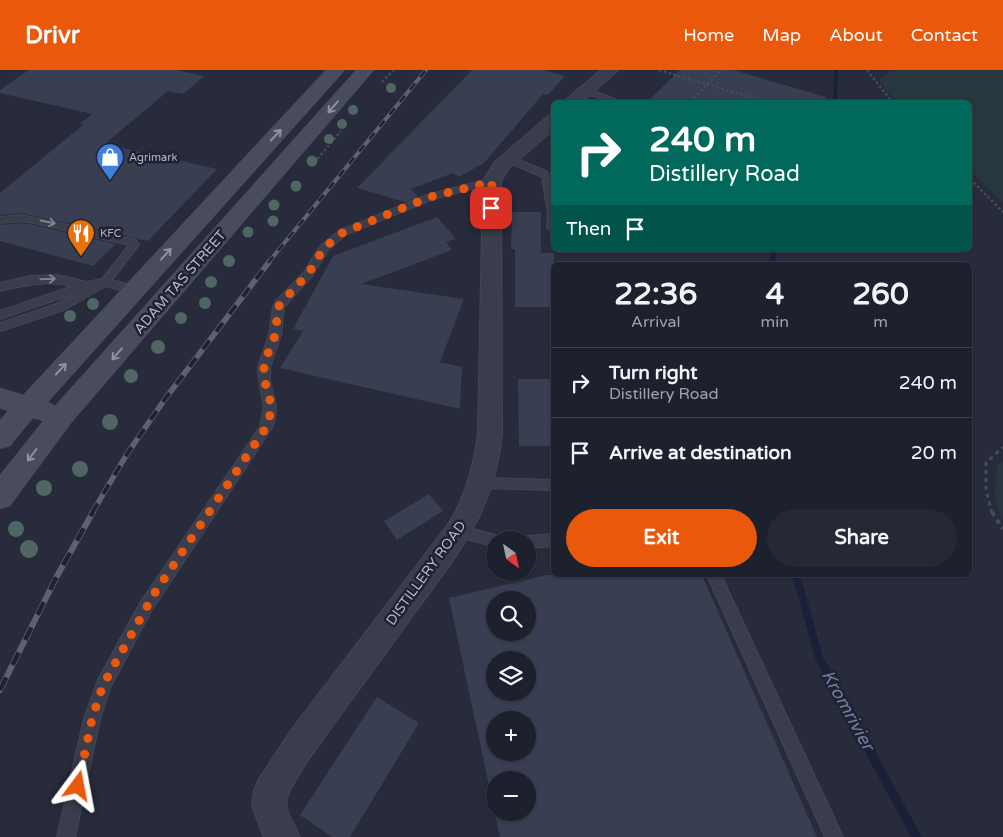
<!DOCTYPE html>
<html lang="en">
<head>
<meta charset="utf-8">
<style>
	body { margin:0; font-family:"Varela Round",sans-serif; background:#252835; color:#f1f3f6; height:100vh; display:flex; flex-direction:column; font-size:19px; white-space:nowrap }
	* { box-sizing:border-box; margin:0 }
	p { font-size:16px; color:#a0a3aa }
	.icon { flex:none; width:28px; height:28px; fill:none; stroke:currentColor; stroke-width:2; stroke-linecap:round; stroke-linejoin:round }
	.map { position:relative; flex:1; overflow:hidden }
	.panel { position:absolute; left:551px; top:192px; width:421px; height:315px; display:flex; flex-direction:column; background:#1d202d; border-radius:8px; box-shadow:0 1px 4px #0004,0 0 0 1px #3b3e49 }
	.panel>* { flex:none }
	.banner { position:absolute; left:551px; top:30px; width:421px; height:152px; border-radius:8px; box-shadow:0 1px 4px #0004,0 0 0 1px #3b3e49; background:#00695c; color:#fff; overflow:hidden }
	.needle { width:32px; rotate:147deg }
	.tools { position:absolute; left:486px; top:461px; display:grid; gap:10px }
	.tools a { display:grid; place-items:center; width:50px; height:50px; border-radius:50%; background:#1d202d; box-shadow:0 1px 4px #0004,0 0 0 1px #3b3e49; font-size:25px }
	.pin { position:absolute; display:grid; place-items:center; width:42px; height:42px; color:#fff; margin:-21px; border-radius:10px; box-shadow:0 2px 8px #0006 }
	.me { position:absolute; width:55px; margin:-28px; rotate:13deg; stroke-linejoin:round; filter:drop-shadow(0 0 4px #0008) }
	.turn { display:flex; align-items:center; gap:18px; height:105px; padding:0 15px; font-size:22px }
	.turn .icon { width:65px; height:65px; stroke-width:2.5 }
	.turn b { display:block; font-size:35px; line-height:42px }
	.then { display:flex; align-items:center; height:48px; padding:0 15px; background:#0003; gap:10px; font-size:19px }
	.eta { display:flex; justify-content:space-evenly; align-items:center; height:85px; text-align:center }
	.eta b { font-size:30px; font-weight:700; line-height:35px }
	.button { display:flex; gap:10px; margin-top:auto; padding:10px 15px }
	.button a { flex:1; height:58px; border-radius:30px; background:#ea580c; color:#fff; font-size:20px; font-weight:700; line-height:58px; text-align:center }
	.button a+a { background:#252835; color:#f1f3f6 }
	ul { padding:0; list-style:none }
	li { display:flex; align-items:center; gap:15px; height:70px; padding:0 15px; border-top:1px solid #3b3e49 }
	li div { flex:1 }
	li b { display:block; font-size:19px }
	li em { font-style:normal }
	header { display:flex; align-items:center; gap:30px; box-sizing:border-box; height:70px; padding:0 25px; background:#ea580c; color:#fff }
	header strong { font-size:24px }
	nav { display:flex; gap:28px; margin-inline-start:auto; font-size:18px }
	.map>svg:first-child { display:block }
</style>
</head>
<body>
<header>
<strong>Drivr</strong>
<nav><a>Home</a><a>Map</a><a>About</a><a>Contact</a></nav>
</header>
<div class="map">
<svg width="1003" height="767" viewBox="0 0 1003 767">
	<rect width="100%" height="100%" fill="#272b3c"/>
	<!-- green -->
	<g fill="#28363d">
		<path d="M895 0H1003V133L970 100V32H898L887 22 879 9Z"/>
		<path d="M1003 391V449C992 433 995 415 997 396Z"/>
	</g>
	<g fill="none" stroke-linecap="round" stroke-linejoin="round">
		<!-- stream -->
		<g fill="#1b2039" fill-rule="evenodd">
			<path d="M834 0H838L837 32H833Z"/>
			<path d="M771 180H777L775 195H769Z"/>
			<path d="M792 505H800L823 587 922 767H911L816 591Z"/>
		</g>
	</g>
	<!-- building -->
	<g fill="#393e52" fill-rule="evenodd">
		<path d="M29 0H176L204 6 183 24 168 21 105 74 217 99 148 171 22 143 0 145V123L83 55 80 54 92 44 0 23V20Z"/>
		<path d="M472 0H543L565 6 548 25 543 24 484 93 459 107 453 103 411 119 418 127 405 132 357 118Z"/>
		<path d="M680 0H733L826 27 825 32H647Z"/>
		<path d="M512 142H541V183H554V237H515V179H511Z"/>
		<path d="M437 147 456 169 446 172 452 180 361 214 464 229 440 292 462 297 460 339 280 298 303 261 293 259 333 186Z"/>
		<path d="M22 153 34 155 116 174 93 196 0 171V155Z"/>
		<path d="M518 309H554V376H519Z"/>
		<path d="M429 424 443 441 397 470 384 451Z"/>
		<path d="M547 505H702L817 767H500L449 528ZM495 530H528V562H495ZM495 590H528V622H495ZM495 650H528V682H495ZM495 710H528V742H495Z"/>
		<path d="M377 627 419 653 350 767H332L300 745Z"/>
	</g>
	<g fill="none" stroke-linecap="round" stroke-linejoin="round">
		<!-- lane casing -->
		<g stroke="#434655" stroke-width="2">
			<g id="lane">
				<path d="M583 19H589L617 30 613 32 583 23Z"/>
				<path d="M509 86 546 101C558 113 554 147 554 163L547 158 548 143 542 107 506 91V87Z"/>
				<path d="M492 108 495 109V113L433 129 345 165 328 180 312 206 284 237 281 265 270 297V311L276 336 275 350 271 359 150 543 110 618 100 649 75 767H57L84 649 98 610 140 533 260 357 264 336 259 311 258 297 269 265 273 237 276 231 304 202 320 176 339 161 427 125Z"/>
				<path d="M22 145 136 170 139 175 112 210 137 217 138 220 137 223 133 224 106 216 64 240 0 261V253L56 234 79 222 0 249V241L73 216C47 210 25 215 0 221V213L31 206 57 205 87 212 102 209 129 175 34 153 22 151 0 153V147Z"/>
				<path d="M482 408 554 410V420L482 418 477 417 476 413 477 409Z"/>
				<path d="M459 455 495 465 500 467 501 470H495V477L454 465 452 461 454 457Z"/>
				<path d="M554 464V476L528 478V470H522L528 466Z"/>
				<path d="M707 505H721L843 767H825Z"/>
			</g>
		</g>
		<!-- street casing -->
		<g stroke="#434655" stroke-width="2">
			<g id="street">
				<path d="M601 0H618L582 32H565L567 29Z"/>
				<path d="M554 45V59L508 99 501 111 502 363C495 440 460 481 416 541 389 579 361 617 333 655 323 669 289 714 287 729 284 742 295 755 300 767H264L252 736 254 721 259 709 292 659 449 453C466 425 474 395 478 363L483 111 495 92 548 46Z"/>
			</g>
		</g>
		<!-- secondary casing -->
		<g stroke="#434655" stroke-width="1">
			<path id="secondary" d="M326 0H345L48 332 55 336 356 0H374L71 353 10 436 0 439V405L43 351 33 348 10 376 0 379V350L8 341 0 338V318L23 325Z"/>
		</g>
		<!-- path-far2 -->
		<g stroke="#414f55" stroke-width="2.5" stroke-dasharray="2.5 2.5" stroke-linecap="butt">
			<path d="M659 0 767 32"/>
			<path d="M867 0 892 32"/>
			<path d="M382 12 394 0"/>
			<path d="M690 32 721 0"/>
			<path d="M310 95 315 92 341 61"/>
			<path d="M970 109 1003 142"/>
		</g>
		<!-- path-far1 -->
		<path stroke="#414f55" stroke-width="3" stroke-dasharray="4 4" stroke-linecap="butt" d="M992 443 986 420V393L1003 377"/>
		<!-- path -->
		<path stroke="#414f55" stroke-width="4" stroke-dasharray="4.5 4.5" stroke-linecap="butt" d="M992 442 1003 459"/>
		<!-- lane -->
		<use href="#lane" fill="#3a3d4c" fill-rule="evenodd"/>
		<!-- street -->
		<use href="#street" fill="#3a3d4c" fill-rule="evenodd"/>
		<!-- secondary -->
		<use href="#secondary" fill="#494c5f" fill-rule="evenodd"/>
		<!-- rail-far2 casing -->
		<g stroke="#5d6173" stroke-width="4">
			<path id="rail-far2" d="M268 193 426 0"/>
		</g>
		<!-- rail-far1 casing -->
		<g stroke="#5d6173" stroke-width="5.5">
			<path id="rail-far1" d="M92 443 127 384 165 329 269 192"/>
		</g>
		<!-- rail casing -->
		<g stroke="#5d6173" stroke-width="6">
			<path id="rail" d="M0 620 57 506 93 442"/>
		</g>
		<!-- rail-far2 -->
		<use href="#rail-far2" stroke="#1f2231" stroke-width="2.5" stroke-dasharray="8" stroke-linecap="butt"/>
		<!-- rail-far1 -->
		<use href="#rail-far1" stroke="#1f2231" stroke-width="4" stroke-dasharray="11" stroke-linecap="butt"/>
		<!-- rail -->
		<use href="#rail" stroke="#1f2231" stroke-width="4.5" stroke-dasharray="14" stroke-linecap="butt"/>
	</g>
	<!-- trees -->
	<g fill="#4f6662">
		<circle cx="391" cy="18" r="5"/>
		<circle cx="353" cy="40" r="5"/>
		<circle cx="342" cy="54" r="5"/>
		<circle cx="329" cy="69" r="5"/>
		<circle cx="312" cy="91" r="5.5"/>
		<circle cx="296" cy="116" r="5.5"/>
		<circle cx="274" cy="135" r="5.5"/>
		<circle cx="273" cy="151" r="5.5"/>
		<circle cx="248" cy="162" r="5.5"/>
		<circle cx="229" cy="191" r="6"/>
		<circle cx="211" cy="212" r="6"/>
		<circle cx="205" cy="233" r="6"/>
		<circle cx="93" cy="234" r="6"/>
		<circle cx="70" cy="246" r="6"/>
		<circle cx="181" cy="248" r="6"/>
		<circle cx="158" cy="277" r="7"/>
		<circle cx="131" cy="306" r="7"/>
		<circle cx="110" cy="352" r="8"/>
		<circle cx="80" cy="399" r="8"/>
		<circle cx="44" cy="418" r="8"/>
		<circle cx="16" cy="459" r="8"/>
		<circle cx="29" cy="479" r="9"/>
	</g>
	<!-- one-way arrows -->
	<defs><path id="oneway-shaft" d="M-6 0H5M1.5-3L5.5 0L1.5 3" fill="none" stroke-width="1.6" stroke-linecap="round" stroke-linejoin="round" transform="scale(1.25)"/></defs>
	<g stroke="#9093a3">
		<use href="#oneway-shaft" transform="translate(333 37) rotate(131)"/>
		<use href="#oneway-shaft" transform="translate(276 65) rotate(-47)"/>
		<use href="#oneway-shaft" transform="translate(166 184) rotate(-48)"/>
		<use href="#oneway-shaft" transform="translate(117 284) rotate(131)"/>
		<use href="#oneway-shaft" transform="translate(61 299) rotate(-47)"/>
		<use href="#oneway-shaft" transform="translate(32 385) rotate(127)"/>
	</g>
	<g stroke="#7e8190">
		<use href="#oneway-shaft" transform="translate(48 152) rotate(11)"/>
		<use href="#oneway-shaft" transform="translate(48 209) rotate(-2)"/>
	</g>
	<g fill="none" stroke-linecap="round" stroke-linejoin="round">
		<!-- route -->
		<path stroke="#ea580c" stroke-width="9" stroke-dasharray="0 16.2" d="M78 716 92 649 103 615 112 599 154 524 265 359C278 331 265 327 264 302 263 289 272 277 275 265 278 254 275 243 280 234L308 204 324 178 342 163 430 127 492 112 491 138"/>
	</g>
	<!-- icons -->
	<defs>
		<g id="shop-pin" transform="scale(1.4375)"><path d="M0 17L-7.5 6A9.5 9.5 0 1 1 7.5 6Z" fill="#3f7fe0" stroke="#1f2231"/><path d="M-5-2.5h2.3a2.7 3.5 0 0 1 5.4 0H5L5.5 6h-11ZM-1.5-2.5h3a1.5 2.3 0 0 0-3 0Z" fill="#fff"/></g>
		<g id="restaurant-pin" transform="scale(1.4375)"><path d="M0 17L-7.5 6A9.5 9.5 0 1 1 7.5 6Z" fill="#e8710a" stroke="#1f2231"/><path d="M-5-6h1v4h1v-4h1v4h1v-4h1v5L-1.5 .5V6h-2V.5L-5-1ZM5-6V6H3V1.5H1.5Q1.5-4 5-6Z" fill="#fff"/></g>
	</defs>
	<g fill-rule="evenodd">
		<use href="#shop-pin" x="110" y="87"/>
		<use href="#restaurant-pin" x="81" y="163"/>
	</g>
	<g text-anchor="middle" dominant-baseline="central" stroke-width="5" stroke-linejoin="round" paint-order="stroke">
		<!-- far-poi labels -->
		<g font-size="11" fill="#b6b9c7" stroke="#1f2231" text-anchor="start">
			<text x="129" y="87">Agrimark</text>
			<text x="100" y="163">KFC</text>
		</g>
		<!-- street labels -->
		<g font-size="14" fill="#b6b9c7" stroke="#1f2231">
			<text transform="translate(180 212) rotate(-49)">ADAM TAS STREET</text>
			<text transform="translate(426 503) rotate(-54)">DISTILLERY ROAD</text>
		</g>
		<!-- near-water labels -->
		<g font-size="18" font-style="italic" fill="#737ca3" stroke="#1f2231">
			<text transform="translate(848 640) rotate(61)">Kromrivier</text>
		</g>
	</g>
</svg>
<div class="tools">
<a><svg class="needle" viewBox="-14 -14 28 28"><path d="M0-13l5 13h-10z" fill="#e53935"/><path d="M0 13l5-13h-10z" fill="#a0a3aa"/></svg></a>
<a><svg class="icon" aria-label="search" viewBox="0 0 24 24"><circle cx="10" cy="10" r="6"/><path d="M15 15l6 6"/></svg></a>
<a><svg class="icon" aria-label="layers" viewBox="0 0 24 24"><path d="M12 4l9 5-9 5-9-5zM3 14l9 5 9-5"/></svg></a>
<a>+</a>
<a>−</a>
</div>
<div class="pin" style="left:491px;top:138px;background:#d93025"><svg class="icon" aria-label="arrive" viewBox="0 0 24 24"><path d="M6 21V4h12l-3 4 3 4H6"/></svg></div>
<svg class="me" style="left:78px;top:716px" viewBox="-20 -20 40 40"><path d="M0-17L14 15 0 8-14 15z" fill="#ea580c" stroke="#fff" stroke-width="4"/></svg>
<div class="banner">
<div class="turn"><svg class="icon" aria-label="right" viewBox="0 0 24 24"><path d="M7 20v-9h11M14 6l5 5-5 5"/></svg><div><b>240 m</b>Distillery Road</div></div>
<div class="then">Then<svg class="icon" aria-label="arrive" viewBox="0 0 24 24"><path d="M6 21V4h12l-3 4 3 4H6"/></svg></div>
</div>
<section class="panel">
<div class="eta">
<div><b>22:36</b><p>Arrival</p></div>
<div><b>4</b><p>min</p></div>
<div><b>260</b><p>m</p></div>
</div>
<ul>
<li><svg class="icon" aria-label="right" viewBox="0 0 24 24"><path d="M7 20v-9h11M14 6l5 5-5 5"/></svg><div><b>Turn right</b><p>Distillery Road</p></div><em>240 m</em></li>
<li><svg class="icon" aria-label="arrive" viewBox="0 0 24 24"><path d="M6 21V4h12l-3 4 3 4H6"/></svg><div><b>Arrive at destination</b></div><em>20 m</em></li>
</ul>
<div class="button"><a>Exit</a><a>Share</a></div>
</section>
</div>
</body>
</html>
